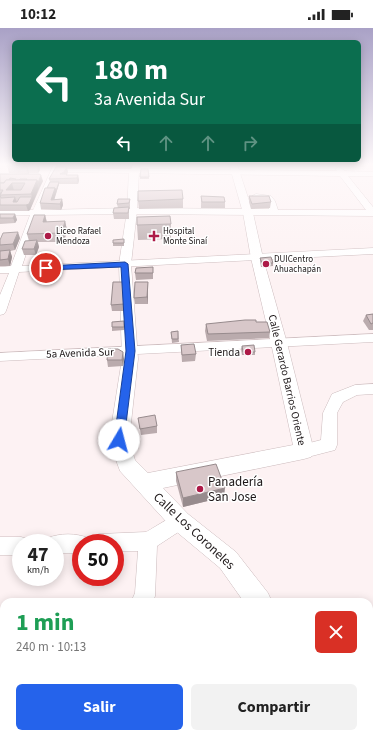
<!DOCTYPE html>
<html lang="es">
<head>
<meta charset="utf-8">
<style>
	body { margin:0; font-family:"Source Sans 3",sans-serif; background:#f2f2f2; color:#222; height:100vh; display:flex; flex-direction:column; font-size:15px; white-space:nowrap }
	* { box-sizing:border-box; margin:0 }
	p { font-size:13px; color:#767676 }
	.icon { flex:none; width:22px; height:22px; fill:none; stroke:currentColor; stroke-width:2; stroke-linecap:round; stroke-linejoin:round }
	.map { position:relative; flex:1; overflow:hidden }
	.panel { position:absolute; left:0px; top:570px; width:373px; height:140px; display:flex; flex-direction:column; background:#fff; border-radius:12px 12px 0 0; box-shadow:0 2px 10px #0003 }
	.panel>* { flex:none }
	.top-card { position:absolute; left:12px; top:12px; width:349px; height:122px; border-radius:6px; box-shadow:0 2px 10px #0003; background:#0b6e4f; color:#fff; overflow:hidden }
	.speed { position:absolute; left:12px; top:506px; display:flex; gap:8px; font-size:20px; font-weight:700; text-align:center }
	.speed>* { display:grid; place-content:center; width:52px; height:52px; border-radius:50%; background:#fff; box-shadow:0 2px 10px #0003; line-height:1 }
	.speed small { font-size:10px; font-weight:400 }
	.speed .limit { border:6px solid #d22; background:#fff; color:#111 }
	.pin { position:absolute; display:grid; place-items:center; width:34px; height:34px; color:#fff; margin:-17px; border:2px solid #fff; border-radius:50%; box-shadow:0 1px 4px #0007 }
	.me { position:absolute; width:44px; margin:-22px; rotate:8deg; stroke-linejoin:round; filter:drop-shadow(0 0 3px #0008) }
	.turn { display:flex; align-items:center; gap:14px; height:84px; padding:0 16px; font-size:18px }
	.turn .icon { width:52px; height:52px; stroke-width:2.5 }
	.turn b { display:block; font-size:28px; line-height:34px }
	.lanes { display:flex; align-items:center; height:38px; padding:0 16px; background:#0003; justify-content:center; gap:20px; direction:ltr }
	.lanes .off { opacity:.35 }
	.round { display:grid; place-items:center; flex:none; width:42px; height:42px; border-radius:6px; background:#f2f2f2 }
	.summary { display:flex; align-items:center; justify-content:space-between; height:68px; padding:0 16px }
	h1 { font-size:24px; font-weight:700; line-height:30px; color:#1e9e55 }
	.cta { display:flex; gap:8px; margin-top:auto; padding:8px 16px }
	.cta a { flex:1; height:46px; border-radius:6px; background:#2563eb; color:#fff; font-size:16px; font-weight:700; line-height:46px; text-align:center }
	.cta a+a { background:#f2f2f2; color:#222 }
	.status { display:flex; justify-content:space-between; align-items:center; height:28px; padding:0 20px; background:#fff; direction:ltr }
	.status svg { height:11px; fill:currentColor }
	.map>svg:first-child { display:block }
</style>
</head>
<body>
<div class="status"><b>10:12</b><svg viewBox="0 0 49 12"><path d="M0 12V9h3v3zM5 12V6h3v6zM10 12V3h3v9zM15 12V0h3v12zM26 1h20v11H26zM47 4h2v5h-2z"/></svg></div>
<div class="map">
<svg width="373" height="710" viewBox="0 0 373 710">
	<rect width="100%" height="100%" fill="#fdf2f3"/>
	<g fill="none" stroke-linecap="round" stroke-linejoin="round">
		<!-- minor casing -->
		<g stroke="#ccbbbd" stroke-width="1">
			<g id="minor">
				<path d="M54 136H60L59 140 337 143 335 141 339 139 345 143 373 144V148H348L373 179V188L132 186 39 187 22 238 373 220V226L19 244 6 283 4 286 0 287V267L9 245H0V239L11 238 30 187 0 188V182H33ZM57 144 340 148 366 182H278L275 173 271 168 256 166 252 168 253 170 265 171 269 181 132 180 41 182Z"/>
				<path d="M373 306V314L0 333V325Z"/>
				<path d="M373 356V366L357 367 343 374 337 385V417L335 422 304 430 298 428 296 423 298 418 321 412 323 385 332 366 355 357Z"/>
				<path d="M180 484 186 487 189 493 186 499 157 518 155 568 153 574H131L135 565 138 523H115V515H81V525H55V515H46L48 510C60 505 76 505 88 510L90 514 92 509 99 506 146 504Z"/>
				<path d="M0 509H21L28 511 29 515H21V527H0Z"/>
				<rect x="0" y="626" width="4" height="22"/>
				<path d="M72 706H96L95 710H71Z"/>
			</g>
		</g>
		<!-- major casing -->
		<g stroke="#ccbbbd" stroke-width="1">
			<g id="major">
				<path d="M133 136H141L139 143 137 183 131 236 138 331 129 413 135 432 148 445 293 417 271 315 251 230 243 185 229 136H237L253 185 263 230 287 315 314 423 311 429 304 431 163 460 188 486 236 524 268 565 272 574H244L220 540 172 500 120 443 109 413 122 331 119 236 127 183 129 143Z"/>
				<path d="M323 706H353L355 710H325Z"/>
			</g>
		</g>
		<!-- minor -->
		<use href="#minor" fill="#fff" fill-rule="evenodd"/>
		<!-- major -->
		<use href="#major" fill="#fff" fill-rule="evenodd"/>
	</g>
	<!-- wall -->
	<g fill="#baabad">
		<path d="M8 136H39L40 142 38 145H29L28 146 43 153 30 182 28 183H0V146H28L9 145 7 137Z"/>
		<path d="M55 136H133L131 141H67L68 144 67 147H78L79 152 78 156H59L54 171H62L63 177 61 182 41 181 40 175 50 154 49 151 56 139Z"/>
		<path d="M148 141 149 151H140V149Z"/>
		<path d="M201 168 225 174V180H201Z"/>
		<path d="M249 168 271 174 270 180 251 181 249 174Z"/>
		<path d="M130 171V181H129V191H114L113 185 118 180 117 176Z"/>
		<path d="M183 171V180L139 181 138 173Z"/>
		<path d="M0 186H15L17 192 15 195 0 196Z"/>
		<path d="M45 187 47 194 65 193 67 202 64 214H38L39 219 36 227H24L22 221 29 213 27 206Z"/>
		<path d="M171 196V211L138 212 137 197Z"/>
		<path d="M20 210 15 222 10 223 12 229 10 238H0V212Z"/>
		<path d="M124 214V218H113V215Z"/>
		<path d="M260 230 273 235V238L261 239 260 233Z"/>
		<path d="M153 239V251L136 252 135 245Z"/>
		<path d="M148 254V276H135L134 270Z"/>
		<path d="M126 260 125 283H112L111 277Z"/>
		<path d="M373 286V302H369L363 293 366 287Z"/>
		<path d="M256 294 270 304 269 310 207 313 205 303 206 296Z"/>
		<path d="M125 297 124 302 112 303V299Z"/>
		<path d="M178 303 179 314 172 315 171 304Z"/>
		<path d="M181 317 196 326 195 333 182 334Z"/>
		<path d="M242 318 255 324V327H242L241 321Z"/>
		<path d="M124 331 123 338 108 339 107 332Z"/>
		<path d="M138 390 157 398V405L141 407Z"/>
		<path d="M176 444 224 469 183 479 176 453Z"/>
	</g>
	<!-- shaded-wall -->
	<g fill="#978b8d">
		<path d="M37 136H39L40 142 38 145 37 137Z"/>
		<path d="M130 136H133L131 141Z"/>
		<path d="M27 137 29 145 28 146 26 138Z"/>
		<path d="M67 139 68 144 67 146 68 151 60 146Z"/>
		<path d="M41 147 43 153 39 160 38 155Z"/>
		<path d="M78 147 79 152 78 156 77 150Z"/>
		<path d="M10 150 11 156 12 155 14 163 6 162 5 157Z"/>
		<path d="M37 152 39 160 30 182 28 183 26 177 32 169 31 166Z"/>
		<path d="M59 154V156L53 176 51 172 55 160Z"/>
		<path d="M15 169 17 175 13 174Z"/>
		<path d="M62 171 63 177 61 182 60 176Z"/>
		<path d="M15 186 17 192 15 195 13 190Z"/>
		<path d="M45 187 47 196 43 194Z"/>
		<path d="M65 193 67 202 64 214 62 205Z"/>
		<path d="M18 204 20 210 15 222 13 216Z"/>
		<path d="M37 212 39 219 36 227 34 221Z"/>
		<path d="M10 222 12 229 10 238 8 231Z"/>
		<path d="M125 254 126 260 125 283 124 276Z"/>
		<path d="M148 254V276L147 269Z"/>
		<path d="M123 324 124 331 123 338 122 332Z"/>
		<path d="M225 460 224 469 183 479V470Z"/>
	</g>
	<!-- building -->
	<g fill="#d8c7c9" stroke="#978b8d" fill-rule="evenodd">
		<path d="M8 136H37V137H27L26 138 7 137Z"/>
		<path d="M56 139H67L64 144 60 146H67L66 147H78L77 150 49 151Z"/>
		<path d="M141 141H148L149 149H140Z"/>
		<path d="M0 146H39L41 147 38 155 37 152H26L27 151H20L19 152H15L16 151 10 150 9 152H6L4 155H0Z"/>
		<path d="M6 152H37L31 166 0 167 3 162H0V155H4ZM12 155H25L21 162H6Z"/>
		<path d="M50 154H59L56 163 55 160H47Z"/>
		<path d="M45 160H55L51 172 62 171 60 176 40 175Z"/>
		<path d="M182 162 183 171 138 173V163Z"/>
		<path d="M0 165H1L0 167 1 170 15 169 13 174H17L20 169H32L29 176 26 177H0Z"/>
		<path d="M201 168 224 169 225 174H202Z"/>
		<path d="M249 168H269L271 174 252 176Z"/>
		<path d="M118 171H130L129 175 117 176Z"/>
		<path d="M129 179 128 185H113L114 180Z"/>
		<path d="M0 186H15L13 190H0Z"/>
		<path d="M34 187H45L43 194 65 193 62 205 27 206Z"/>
		<path d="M170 188 171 196 137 197V189Z"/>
		<path d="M18 204 13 216 0 217V212L3 205Z"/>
		<path d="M124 211V215H113V212Z"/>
		<path d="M37 212 34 221H22L25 213Z"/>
		<path d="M10 222 8 231 0 232V223Z"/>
		<path d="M271 229 273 235H262L260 230Z"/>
		<path d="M153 239V245H135L136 240Z"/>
		<path d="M113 254H125L124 276 111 277Z"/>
		<path d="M135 254H148L147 269 134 270Z"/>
		<path d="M373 286V295L371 296 366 287Z"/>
		<path d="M245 292H256V294H267L270 304 208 306 206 296Z"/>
		<path d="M124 293V299H112V294Z"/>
		<path d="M178 303V311H172L171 304Z"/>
		<path d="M194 316 196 326 182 327 181 317Z"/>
		<path d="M254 317 255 324H243L242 318Z"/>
		<path d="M108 321H118L123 324 122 332H107Z"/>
		<path d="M155 387 157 398 140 401 138 390Z"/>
		<path d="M216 436 225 460 183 470 176 444Z"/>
	</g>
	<!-- sky -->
	<linearGradient id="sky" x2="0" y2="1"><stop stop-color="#a9a1c6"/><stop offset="0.58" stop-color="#fef9fa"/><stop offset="1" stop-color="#fef9fa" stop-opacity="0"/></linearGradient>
	<rect width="373" height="235" fill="url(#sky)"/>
	<!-- route -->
	<path fill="#2563eb" stroke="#184099" d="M125 234 128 236 135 323 124 412 123 415 119 417 115 415 114 412 126 323 121 239 46 242 43 240 46 238Z"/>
	<!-- markers -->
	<g fill="#ad1a47" stroke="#fff" stroke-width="1.5">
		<circle cx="48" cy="208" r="4"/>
		<path d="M152 202h4v4h4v4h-4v4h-4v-4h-4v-4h4z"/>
		<circle cx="266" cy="236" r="4"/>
		<circle cx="248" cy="324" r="4"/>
		<circle cx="200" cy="461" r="4"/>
	</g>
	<g text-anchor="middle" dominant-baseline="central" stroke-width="3" stroke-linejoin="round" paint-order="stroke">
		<!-- far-poi labels -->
		<g font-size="9" fill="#1c1617" stroke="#fff" text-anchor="start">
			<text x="56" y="203">Liceo Rafael<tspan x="56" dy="10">Mendoza</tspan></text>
			<text x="163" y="203">Hospital<tspan x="163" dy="10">Monte Sinaí</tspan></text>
			<text x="274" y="231">DUICentro<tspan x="274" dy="10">Ahuachapán</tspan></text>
		</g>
		<!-- poi labels -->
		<g font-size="11" fill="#1c1617" stroke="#fff" text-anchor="end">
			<text x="240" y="324">Tienda</text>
		</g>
		<!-- street labels -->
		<g font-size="11" fill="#1c1617" stroke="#fff">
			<text transform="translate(80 325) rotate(-2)">5a Avenida Sur</text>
			<text transform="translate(287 352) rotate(77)">Calle Gerardo Barrios Oriente</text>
		</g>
		<!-- near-poi labels -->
		<g font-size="13" fill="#1c1617" stroke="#fff" text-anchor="start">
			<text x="208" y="454">Panadería<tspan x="208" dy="15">San Jose</tspan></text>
		</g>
		<!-- near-street labels -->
		<g font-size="13" fill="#1c1617" stroke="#fff">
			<text transform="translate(194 503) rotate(43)">Calle Los Coroneles</text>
		</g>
	</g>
</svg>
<div class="speed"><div>47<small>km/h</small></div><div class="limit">50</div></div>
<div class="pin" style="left:46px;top:240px;background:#d93025"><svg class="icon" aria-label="arrive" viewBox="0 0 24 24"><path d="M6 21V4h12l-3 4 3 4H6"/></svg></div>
<svg class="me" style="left:119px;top:412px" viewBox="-20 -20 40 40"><circle r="19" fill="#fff"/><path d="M0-13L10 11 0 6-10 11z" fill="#2563eb"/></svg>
<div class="top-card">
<div class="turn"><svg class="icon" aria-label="left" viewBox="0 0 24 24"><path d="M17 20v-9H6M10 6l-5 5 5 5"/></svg><div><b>180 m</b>3a Avenida Sur</div></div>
<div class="lanes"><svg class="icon" aria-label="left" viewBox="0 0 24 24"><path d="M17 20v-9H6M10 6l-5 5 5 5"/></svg><svg class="icon off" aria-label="ahead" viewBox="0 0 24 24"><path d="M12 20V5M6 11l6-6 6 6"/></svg><svg class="icon off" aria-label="ahead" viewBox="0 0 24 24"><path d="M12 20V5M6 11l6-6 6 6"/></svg><svg class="icon off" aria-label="right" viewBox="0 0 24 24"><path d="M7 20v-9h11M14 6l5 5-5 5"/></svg></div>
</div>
<section class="panel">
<div class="summary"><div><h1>1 min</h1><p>240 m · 10:13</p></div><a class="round" style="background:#d93025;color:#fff"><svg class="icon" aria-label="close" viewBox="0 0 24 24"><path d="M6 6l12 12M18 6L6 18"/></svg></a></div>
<div class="cta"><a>Salir</a><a>Compartir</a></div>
</section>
</div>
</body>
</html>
